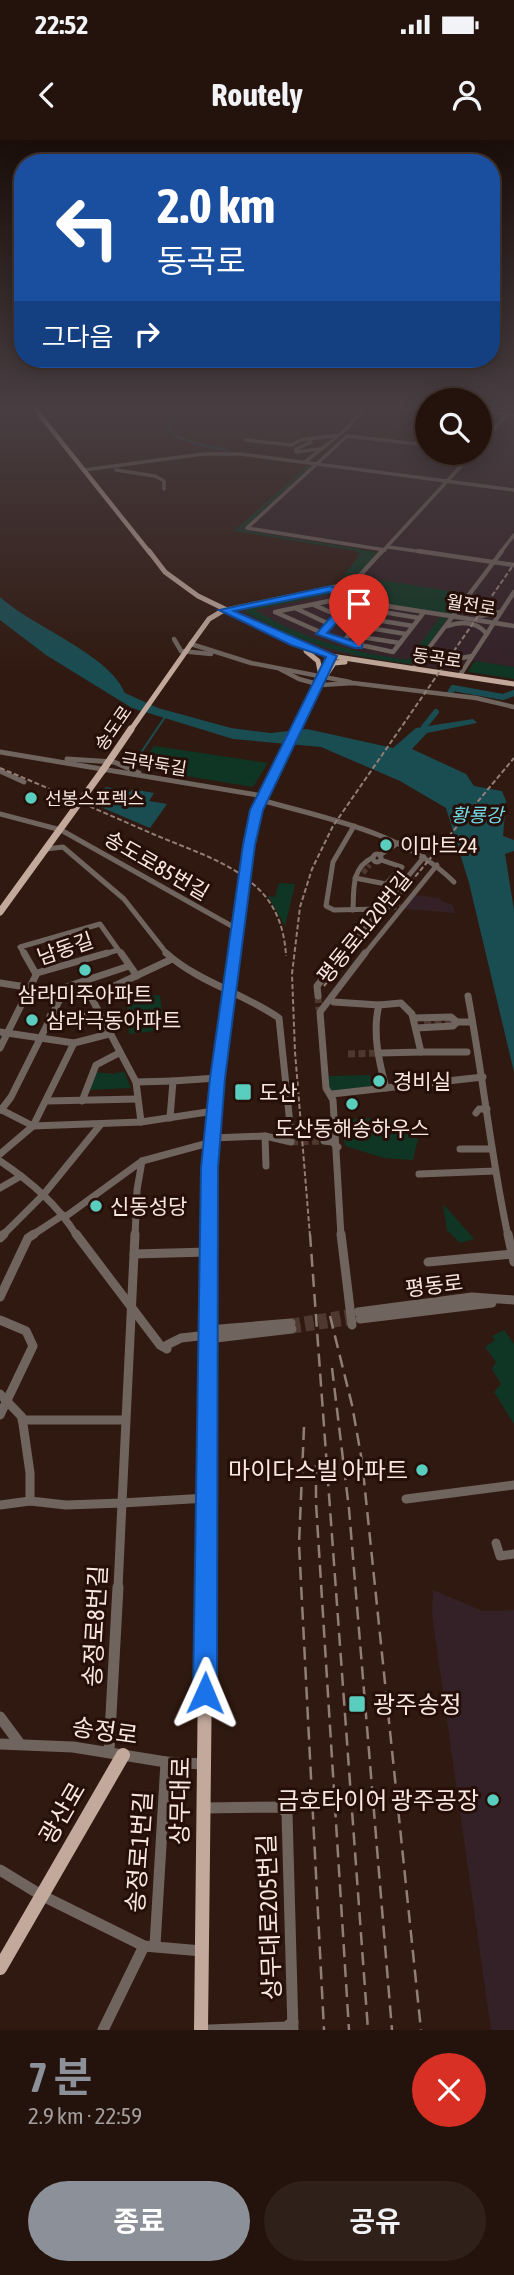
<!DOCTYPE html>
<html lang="ko">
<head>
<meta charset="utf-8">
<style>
	body { margin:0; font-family:"Asap Condensed","Noto Sans KR",sans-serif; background:#30201a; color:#f1f3f6; height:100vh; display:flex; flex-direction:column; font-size:26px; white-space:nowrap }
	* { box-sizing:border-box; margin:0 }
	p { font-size:23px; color:#a39e9d }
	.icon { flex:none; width:38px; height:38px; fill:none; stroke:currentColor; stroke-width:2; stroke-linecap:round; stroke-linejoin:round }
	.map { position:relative; height:1890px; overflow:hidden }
	.panel { display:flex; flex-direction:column; background:#24130c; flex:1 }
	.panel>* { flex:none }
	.banner { position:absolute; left:14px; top:14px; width:486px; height:214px; border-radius:28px; box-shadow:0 4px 18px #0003,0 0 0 2px #41322d; background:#1a4fa0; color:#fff; overflow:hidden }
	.fabs { position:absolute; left:415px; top:248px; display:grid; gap:14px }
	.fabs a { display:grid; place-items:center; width:77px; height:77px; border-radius:50%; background:#24130c; box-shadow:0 4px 18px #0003,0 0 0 2px #41322d; font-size:35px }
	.pin { position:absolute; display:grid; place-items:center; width:60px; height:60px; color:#fff; margin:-72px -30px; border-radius:50% 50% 50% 0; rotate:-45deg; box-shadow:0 0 7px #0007 }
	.pin .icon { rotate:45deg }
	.me { position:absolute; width:77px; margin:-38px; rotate:1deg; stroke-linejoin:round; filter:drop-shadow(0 0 5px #0008) }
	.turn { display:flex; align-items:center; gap:24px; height:147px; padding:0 28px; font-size:32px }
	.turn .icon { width:91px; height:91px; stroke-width:2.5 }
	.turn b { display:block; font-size:49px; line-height:60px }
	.then { display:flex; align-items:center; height:66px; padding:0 28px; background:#0003; gap:14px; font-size:26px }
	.round { display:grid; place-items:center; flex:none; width:74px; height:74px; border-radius:37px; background:#30201a }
	.head { display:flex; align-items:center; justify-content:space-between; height:119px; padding:0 28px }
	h1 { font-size:42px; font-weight:700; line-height:52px; color:#8c9099 }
	.button { display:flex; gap:14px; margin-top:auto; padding:14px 28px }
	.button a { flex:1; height:80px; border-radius:42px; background:#8c9099; color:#fff; font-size:28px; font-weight:700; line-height:80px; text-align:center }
	.button a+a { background:#30201a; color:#f1f3f6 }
	.status { display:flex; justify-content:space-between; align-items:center; height:49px; padding:0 35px; background:#24130c; direction:ltr }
	.status svg { height:19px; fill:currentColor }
	header { display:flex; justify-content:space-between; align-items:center; height:91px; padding:0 28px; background:#24130c; font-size:32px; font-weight:700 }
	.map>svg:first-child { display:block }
</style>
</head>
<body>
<div class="status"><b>22:52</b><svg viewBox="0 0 49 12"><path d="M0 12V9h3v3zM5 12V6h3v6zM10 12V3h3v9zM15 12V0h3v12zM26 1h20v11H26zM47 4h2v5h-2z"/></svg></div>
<header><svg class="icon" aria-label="back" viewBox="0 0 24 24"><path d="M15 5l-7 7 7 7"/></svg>Routely<svg class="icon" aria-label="person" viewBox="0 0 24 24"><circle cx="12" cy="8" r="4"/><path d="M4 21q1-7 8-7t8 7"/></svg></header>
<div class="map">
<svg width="514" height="1890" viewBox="0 0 514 1890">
	<rect width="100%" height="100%" fill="#301910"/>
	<!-- industrial -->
	<g fill="#332127">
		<path d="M480 274 514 277V527L467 520 460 531H455L311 509 224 470 353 443 383 412 241 390 347 295 427 304V313H480Z"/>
		<path d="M416 755 440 758 441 761 453 765 455 773 404 769Z"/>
		<path d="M433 1450 483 1471 514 1470V1890H491L432 1475Z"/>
	</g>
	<!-- green -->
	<g fill="#0f3624">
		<path d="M308 325 311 326 242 390 377 412C366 427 357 443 337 445L360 414 356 411 234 391Z"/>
		<path d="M368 438 468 454 452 474 354 459 338 452Z"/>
		<path d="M325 453 331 454 255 470C305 500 352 512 408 520L441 476 447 479 415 523 410 524C346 516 302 504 245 472L247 469Z"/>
		<path d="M475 521 514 527V539L470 532 468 531Z"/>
		<path d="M154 606H155L268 623 253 647 137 628Z"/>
		<path d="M279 743 295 744 285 786 268 756 275 757Z"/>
		<path d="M160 855 164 890 129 894 126 858Z"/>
		<path d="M124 931 131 948 88 950 95 932 114 934Z"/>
		<path d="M370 935 372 946 333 951 329 949V936Z"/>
		<path d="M372 978 373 982 398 979 418 999 413 1020 384 1018 345 1006 342 986 370 982 339 984V980Z"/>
		<path d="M443 1064 474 1099 460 1103 447 1090Z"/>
		<path d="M504 1190 514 1204V1284L494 1252 501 1244 492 1229 496 1222 485 1207 495 1200 492 1196Z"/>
	</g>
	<!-- water -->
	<g fill="#194d52">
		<path d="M0 457C33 487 109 514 125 553L158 568 231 588 271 593 307 589 393 608 416 588 473 579 477 583 427 593 412 609 466 634 474 646 502 651 506 661 503 696 514 700V711L505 714 514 770V932L469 743 446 668 400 641 321 607 233 599 132 568 46 515 0 480Z"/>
		<path d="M106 647 130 652 132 649 154 653 149 661 167 664 150 688 91 663Z"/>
	</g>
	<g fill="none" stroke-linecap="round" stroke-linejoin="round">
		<!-- stream -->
		<g stroke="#194d52" stroke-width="2">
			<path d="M173 270 169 289 176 296 194 303 229 311"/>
			<path d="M132 626 165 577"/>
		</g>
		<!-- river -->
		<g stroke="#194d52" stroke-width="6">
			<path d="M450 553 453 548 503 557 514 553"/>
			<path d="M424 587 436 572"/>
		</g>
		<!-- minor-tunnel-far2 -->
		<g stroke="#4e382f" stroke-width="5" stroke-dasharray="5 2.5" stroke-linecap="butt">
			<path d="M363 733 370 725"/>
			<path d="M384 768 403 767"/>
		</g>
		<!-- minor-tunnel-far1 -->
		<g stroke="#4e382f" stroke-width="7" stroke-dasharray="7 3.5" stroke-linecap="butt">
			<path d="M318 856 319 870"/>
			<path d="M424 883 457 882"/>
			<path d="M348 914 381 913"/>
			<path d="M291 1002 324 1001"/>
		</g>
		<!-- minor-tunnel -->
		<g stroke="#4e382f" stroke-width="9" stroke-dasharray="9 4.5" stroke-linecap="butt">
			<path d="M291 1183 354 1173"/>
			<path d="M292 1189 354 1180"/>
		</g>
		<!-- minor-far5 -->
		<g stroke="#70645e" stroke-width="3.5">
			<path d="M480 271 514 275"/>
			<path d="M246 300 291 305 301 300 339 295"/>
			<path d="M311 302 296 309V312L320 309"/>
			<path d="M480 306 507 274"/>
			<path d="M305 322 344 291 364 270"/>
			<path d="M84 330 203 314H240L514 350"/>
			<path d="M116 330 155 336 164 341V349"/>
			<path d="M388 407 430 413"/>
			<path d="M385 410 247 388 347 296 427 305"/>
			<path d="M381 413 473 313"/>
			<path d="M500 413 514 395"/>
		</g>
		<!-- minor-far4 -->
		<g stroke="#70645e" stroke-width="4.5">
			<path d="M418 411 514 425"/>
			<path d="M331 449 349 460 514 486"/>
			<path d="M344 458 275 472 338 500 393 512 424 472"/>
			<path d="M314 465 339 476"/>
			<path d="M461 466 462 470 481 476 501 472"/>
			<path d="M295 468 329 484"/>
			<path d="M224 470 353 443 382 411"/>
			<path d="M371 470 419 478"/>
			<path d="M364 478 413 486"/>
			<path d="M357 486 406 494"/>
			<path d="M447 486C462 481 476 481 487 494"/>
			<path d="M321 494 352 460"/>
			<path d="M174 499 181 511 211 514"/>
			<path d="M343 502 349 495 400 503"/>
			<path d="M191 504 251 523 350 542"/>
			<path d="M430 508 432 514 451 520 472 516"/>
			<path d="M280 529 299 539 321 545 353 543 476 558 514 567"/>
			<path d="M413 529 502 411"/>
			<path d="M460 535 514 452"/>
		</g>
		<!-- minor-far3 -->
		<g stroke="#70645e" stroke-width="5">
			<path d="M0 612 263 656"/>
			<path d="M67 619 114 622 139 633"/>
			<path d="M0 631 24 642"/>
			<path d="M261 660C327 679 404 692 454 742"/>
			<path d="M0 674 61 690 237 789"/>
			<path d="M354 686 333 722 326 766 334 770 381 769"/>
			<path d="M46 709 63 707 124 759 168 815"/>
			<circle cx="377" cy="718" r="4"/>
			<path d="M380 715 398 703"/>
			<path d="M355 738 386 744 402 727 381 720"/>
			<path d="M353 770C354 750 351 728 372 718"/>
			<path d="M25 815 20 807 100 784 122 815"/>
			<path d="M101 815 118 810"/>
			<path d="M343 815 424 717"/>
			<path d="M364 815 437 725"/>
		</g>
		<!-- minor-far2 -->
		<g stroke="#70645e" stroke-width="7">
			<path d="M24 813 36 834"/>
			<path d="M121 813 137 836"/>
			<path d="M166 813C198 842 243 853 279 878L290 984 286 1000"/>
			<path d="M0 843 91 857 136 942 141 982"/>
			<path d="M318 856 317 846 344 813"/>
			<path d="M468 856C483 936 491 1017 508 1096"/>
			<path d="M91 857 172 819"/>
			<path d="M334 862 379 865"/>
			<path d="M50 876 73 879 99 873"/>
			<path d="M414 878 451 877 457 882H472"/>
			<path d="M416 888 453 886 457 882"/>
			<path d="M0 892 74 903 33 986 0 1014"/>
			<path d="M74 903 109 894"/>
			<path d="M0 908 37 833 107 813"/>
			<path d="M421 912H467"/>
			<path d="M381 913 421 912 412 874 401 863 379 865C372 892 379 922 386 948"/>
			<path d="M136 942 173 941"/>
			<path d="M332 954 483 937"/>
			<path d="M47 961 137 959"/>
			<path d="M82 961 96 925 119 913"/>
			<path d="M0 969 33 986 141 982 214 971"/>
			<path d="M1 970 11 957 66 847 129 826"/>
			<path d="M476 973 479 969H487"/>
			<path d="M170 978 173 941 217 938"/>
			<path d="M265 996 266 1026"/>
			<path d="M212 998 265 996 291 1002"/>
			<path d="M324 1001 332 1002 338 1007"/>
			<path d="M460 1009H492"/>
			<path d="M0 1021C31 1042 57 1064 77 1096"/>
			<path d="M419 1034 495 1031"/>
			<path d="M0 1048 21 1036"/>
			<path d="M65 1077 142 1021 212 1002"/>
			<path d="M2 1096 44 1054 101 984"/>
			<path d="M31 1096 63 1075"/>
			<path d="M135 1096 137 1050 142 1021"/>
			<path d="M341 1096 333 960 326 948 320 872 365 813"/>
		</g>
		<!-- minor-far1 -->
		<g stroke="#70645e" stroke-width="9">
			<path d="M76 1094 160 1205 167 1209V1205L181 1198 208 1195"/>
			<path d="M135 1094 122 1363 207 1358"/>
			<path d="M341 1094 352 1185"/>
			<path d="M508 1094 514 1122"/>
			<path d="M0 1098 4 1094"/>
			<path d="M134 1114 209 1112"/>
			<path d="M428 1122 512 1114"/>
			<path d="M0 1157 28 1098 34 1094"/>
			<path d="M358 1172 472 1157 514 1160"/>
			<path d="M360 1179 492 1163"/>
			<path d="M0 1180 26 1191 33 1206 0 1275"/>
			<path d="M208 1190 291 1183"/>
			<path d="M208 1199 292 1189"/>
			<path d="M0 1254 22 1277 30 1333V1361L66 1365 122 1363 118 1448"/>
			<path d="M22 1280H124"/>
			<path d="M406 1359 514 1345"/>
			<path d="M0 1365 30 1361"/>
			<path d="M496 1403 500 1416 514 1414"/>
		</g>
		<!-- minor -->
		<g stroke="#70645e" stroke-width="11">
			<path d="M0 1577 20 1604"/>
			<path d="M0 1604 73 1607 166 1622 203 1624"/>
			<path d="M109 1611 118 1447"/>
			<path d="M203 1668 280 1667 287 1673 293 1890"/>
			<path d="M0 1730 41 1755 144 1806 202 1811"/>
			<path d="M155 1805 166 1622"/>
			<path d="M103 1890 144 1806"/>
			<path d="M209 1890 286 1887 293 1882"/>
		</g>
		<!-- major-far5 -->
		<path stroke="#c2a99b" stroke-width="4.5" d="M36 270 150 413"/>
		<!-- major-far4 -->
		<g stroke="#c2a99b" stroke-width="5">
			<path d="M149 411 165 432 198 456 295 503 331 516 514 544"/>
			<path d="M191 504 209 479 224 470"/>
			<path d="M306 511 318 521 321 536"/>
			<path d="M321 536 326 535 334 523 345 522"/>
		</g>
		<!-- major-far3 -->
		<g stroke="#c2a99b" stroke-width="7">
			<path d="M0 772 103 630"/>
			<path d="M234 815C241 767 243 696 264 654"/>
		</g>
		<!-- major-far2 -->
		<path stroke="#c2a99b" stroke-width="9" d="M209 1096C210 1000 221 908 234 813"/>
		<!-- major-far1 -->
		<path stroke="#c2a99b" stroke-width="11" d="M206 1448 209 1094"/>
		<!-- major -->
		<g stroke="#c2a99b" stroke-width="14">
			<path d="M0 1828 123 1615"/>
			<path d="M201 1890 206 1447"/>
		</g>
		<!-- rail-far1 -->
		<g stroke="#927e77" stroke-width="2" stroke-dasharray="5 2.5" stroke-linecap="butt">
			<path d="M0 628C51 649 102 672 153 694 192 711 237 723 265 756 279 773 285 795 286 816"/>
			<path d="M324 846 514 618"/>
			<path d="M310 1096 295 912 292 834 300 767 312 729 333 686 514 424"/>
		</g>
		<!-- rail -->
		<g stroke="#927e77" stroke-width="2.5" stroke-dasharray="13 7" stroke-linecap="butt">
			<path d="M310 1094 368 1890"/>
			<path d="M330 1176 352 1265 362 1321 421 1890"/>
			<path d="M332 1228 349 1369 392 1890"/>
			<path d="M304 1287 299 1404 324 1890"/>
			<path d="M316 1325V1363L349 1890"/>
		</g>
		<!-- major-bridge-far1 -->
		<g stroke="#c2a99b" stroke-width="5">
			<path d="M130 591 191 504"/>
			<path d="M294 591 321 536"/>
		</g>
		<!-- major-bridge -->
		<g stroke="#c2a99b" stroke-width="7">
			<path d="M103 630 131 589"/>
			<path d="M264 654 295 589"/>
		</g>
	</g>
	<!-- sky -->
	<linearGradient id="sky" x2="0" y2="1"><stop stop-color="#1a0e09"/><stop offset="0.5" stop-color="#483e42"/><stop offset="1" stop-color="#483e42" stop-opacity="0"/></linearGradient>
	<rect width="514" height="535" fill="url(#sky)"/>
	<!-- route -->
	<path fill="#1a73e8" stroke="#114b97" stroke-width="2" d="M331 446 357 460 327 493 362 504V508H355L316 494 345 461 329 452 234 471 337 516 263 670 255 705 225 938 218 1028 217 1553 213 1561 205 1565 196 1561 193 1553 201 1028 210 938 243 705 250 670 326 517 291 505 219 470Z"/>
	<!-- markers -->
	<g fill="#59cebf" stroke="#260f08" stroke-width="2.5">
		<circle cx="31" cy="658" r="7"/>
		<circle cx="386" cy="705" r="7"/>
		<circle cx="85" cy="830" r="7"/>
		<circle cx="32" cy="880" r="7"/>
		<circle cx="379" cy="941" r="7"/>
		<rect x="234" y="943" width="18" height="18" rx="3.5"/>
		<circle cx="352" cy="964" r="7"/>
		<circle cx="96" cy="1066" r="7"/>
		<circle cx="422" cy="1330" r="7"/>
		<rect x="348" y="1555" width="18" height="18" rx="3.5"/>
		<circle cx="493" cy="1660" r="7"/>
	</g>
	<g text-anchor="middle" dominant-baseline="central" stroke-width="6" stroke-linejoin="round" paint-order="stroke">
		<!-- far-street labels -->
		<g font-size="18" fill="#f8e7e1" stroke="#260f08">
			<text transform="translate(471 465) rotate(9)">월전로</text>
			<text transform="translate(437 518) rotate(8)">동곡로</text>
			<text transform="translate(113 588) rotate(-55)">송도로</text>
			<text transform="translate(154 624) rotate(9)">극락둑길</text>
		</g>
		<!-- far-poi labels -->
		<g font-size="18" fill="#f8e7e1" stroke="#260f08" text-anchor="start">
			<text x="45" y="658">선봉스포렉스</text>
		</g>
		<!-- far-water labels -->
		<g font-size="19" font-style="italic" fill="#72dbe6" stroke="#260f08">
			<text x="477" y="675">황룡강</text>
		</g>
		<!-- poi labels -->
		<g font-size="21" fill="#f8e7e1" stroke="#260f08" text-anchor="start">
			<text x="400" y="705">이마트24</text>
			<text x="85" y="854" text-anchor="middle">삼라미주아파트</text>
			<text x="46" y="880">삼라극동아파트</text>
			<text x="393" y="941">경비실</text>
			<text x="259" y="952">도산</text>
			<text x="352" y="988" text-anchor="middle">도산동해송하우스</text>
			<text x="110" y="1066">신동성당</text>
		</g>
		<!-- street labels -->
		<g font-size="21" fill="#f8e7e1" stroke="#260f08">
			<text transform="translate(157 725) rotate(30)">송도로85번길</text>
			<text transform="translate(364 787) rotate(-51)">평동로1120번길</text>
			<text transform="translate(65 808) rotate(-19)">남동길</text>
			<text transform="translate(434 1145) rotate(-7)">평동로</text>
		</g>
		<!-- near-poi labels -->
		<g font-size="24" fill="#f8e7e1" stroke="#260f08" text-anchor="end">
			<text x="408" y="1330">마이다스빌 아파트</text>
			<text x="373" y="1564" text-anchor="start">광주송정</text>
			<text x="479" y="1660">금호타이어 광주공장</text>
		</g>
		<!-- near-street labels -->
		<g font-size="24" fill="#f8e7e1" stroke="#260f08">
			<text transform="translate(95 1486) rotate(-87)">송정로8번길</text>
			<text transform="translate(105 1591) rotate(8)">송정로</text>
			<text transform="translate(180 1661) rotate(-89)">상무대로</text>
			<text transform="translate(62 1673) rotate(-60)">광산로</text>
			<text transform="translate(139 1712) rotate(-86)">송정로1번길</text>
			<text transform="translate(269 1777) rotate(-92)">상무대로205번길</text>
		</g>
	</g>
</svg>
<div class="fabs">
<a><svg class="icon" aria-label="search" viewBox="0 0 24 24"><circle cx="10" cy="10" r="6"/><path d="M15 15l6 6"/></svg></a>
</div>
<div class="pin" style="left:359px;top:506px;background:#d93025"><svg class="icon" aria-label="arrive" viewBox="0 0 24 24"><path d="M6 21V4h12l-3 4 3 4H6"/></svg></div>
<svg class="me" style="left:205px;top:1553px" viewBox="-20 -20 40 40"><path d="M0-17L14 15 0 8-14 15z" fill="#1a73e8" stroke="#fff" stroke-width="4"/></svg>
<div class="banner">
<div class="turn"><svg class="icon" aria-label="left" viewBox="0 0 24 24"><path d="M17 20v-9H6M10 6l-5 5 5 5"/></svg><div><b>2.0 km</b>동곡로</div></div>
<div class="then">그다음<svg class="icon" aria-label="right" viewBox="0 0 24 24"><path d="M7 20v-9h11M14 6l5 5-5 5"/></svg></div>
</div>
</div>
<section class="panel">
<div class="head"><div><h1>7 분</h1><p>2.9 km · 22:59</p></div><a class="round" style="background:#d93025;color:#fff"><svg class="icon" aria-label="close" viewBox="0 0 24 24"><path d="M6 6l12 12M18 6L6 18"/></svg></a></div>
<div class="button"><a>종료</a><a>공유</a></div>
</section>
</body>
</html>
